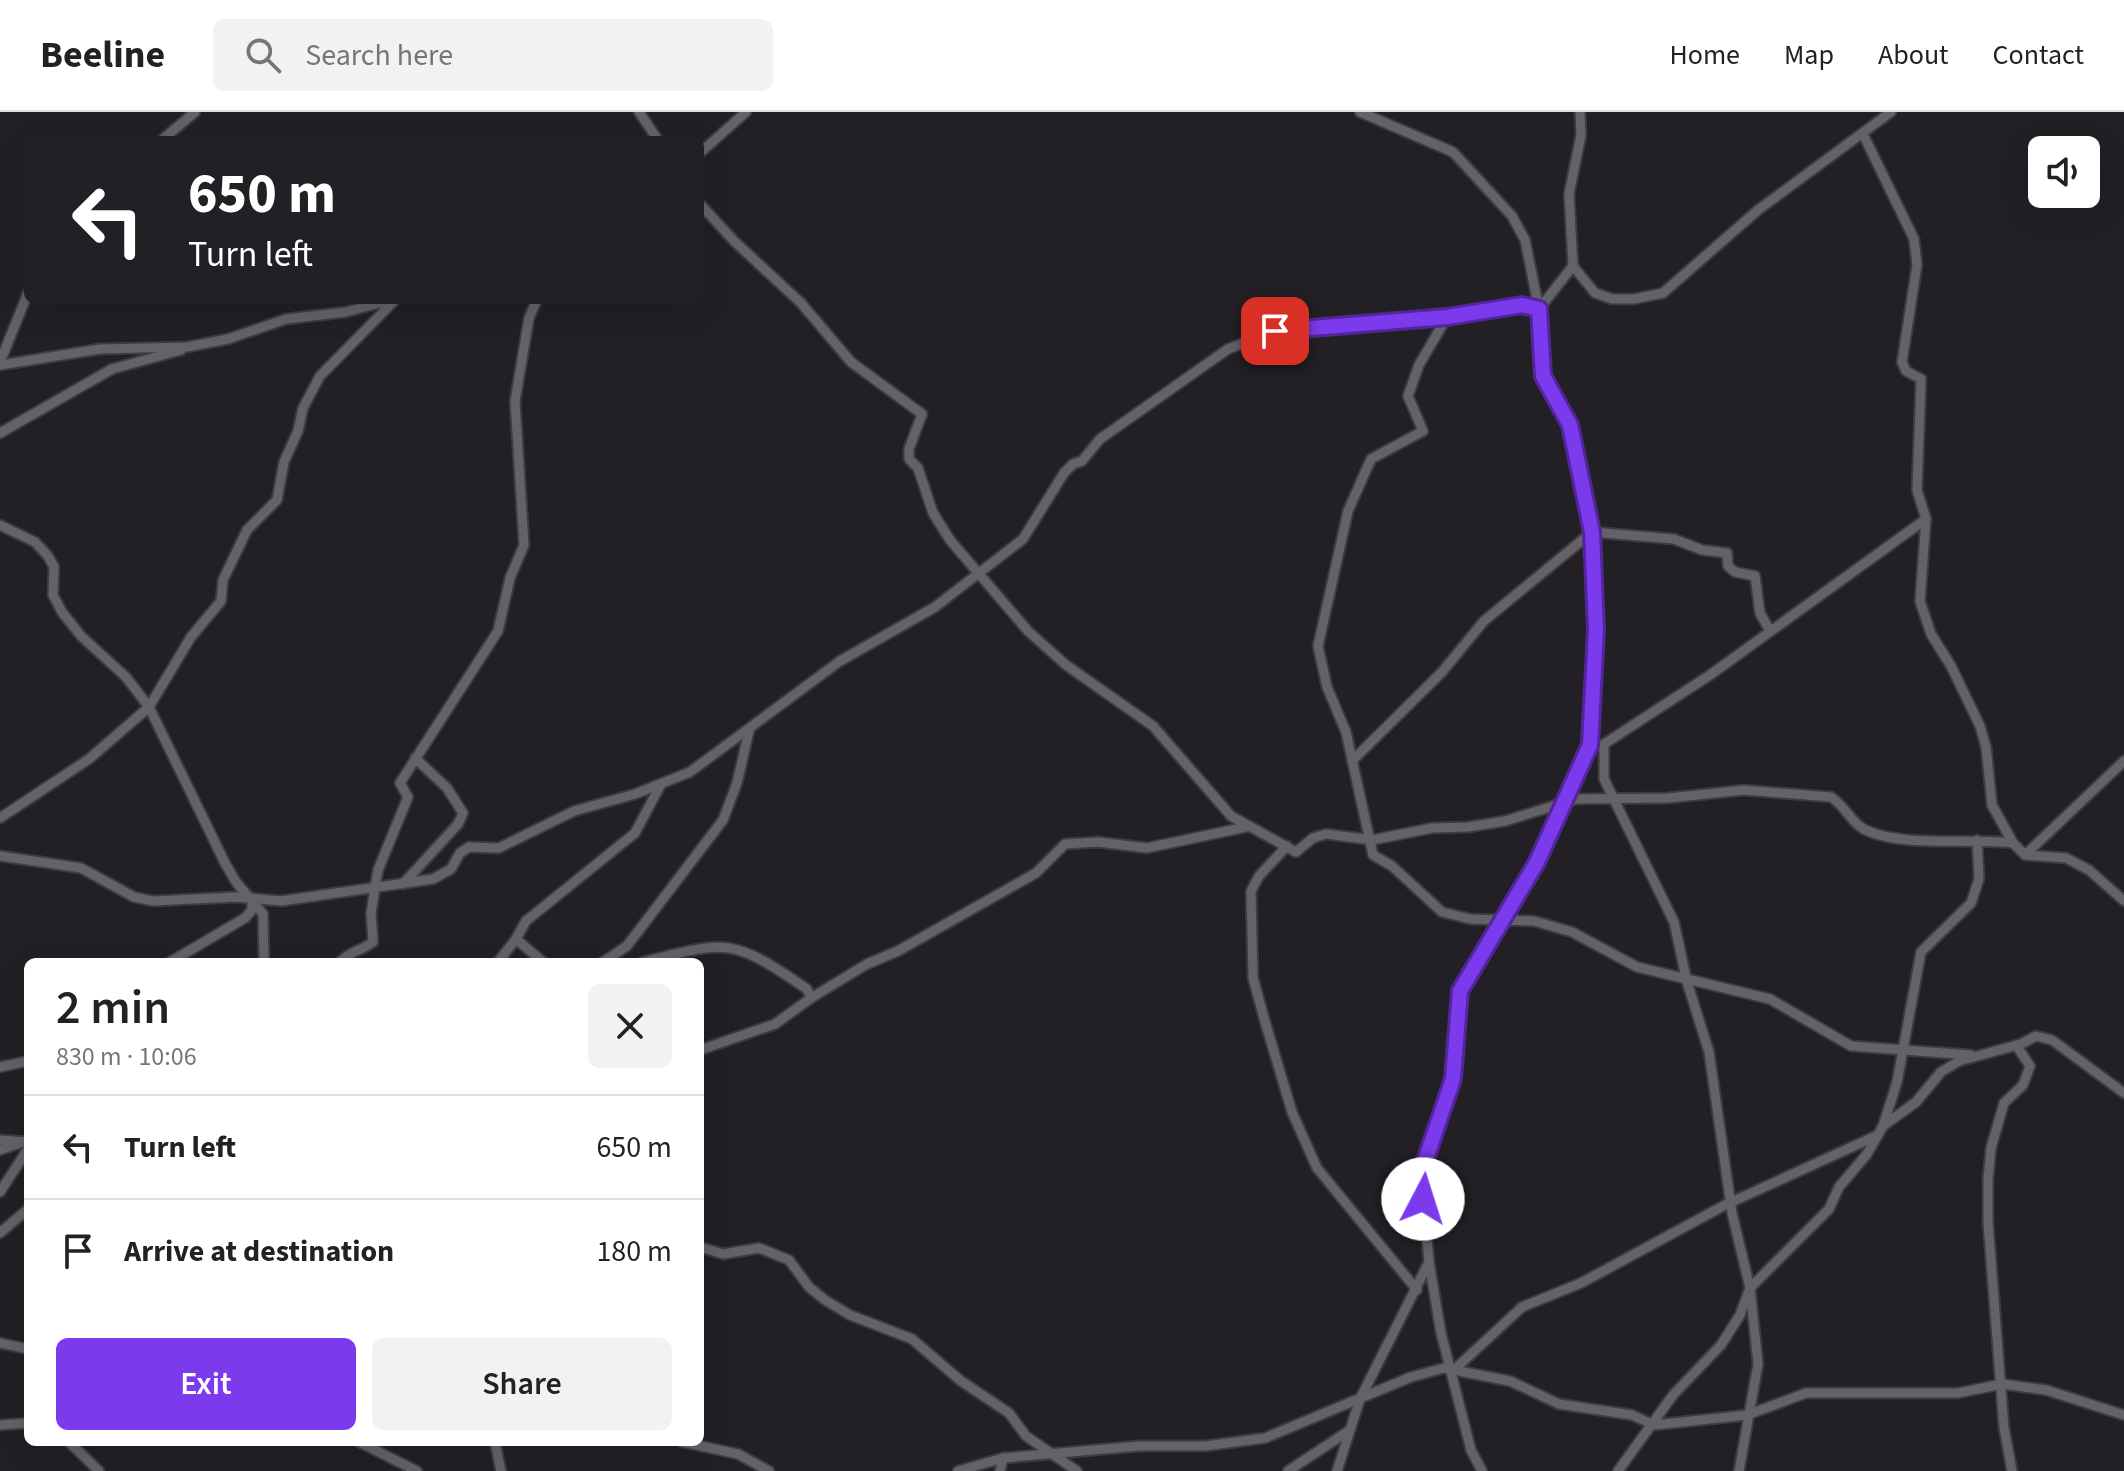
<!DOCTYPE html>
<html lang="en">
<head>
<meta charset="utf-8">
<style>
	body { margin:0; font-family:"Source Sans 3",sans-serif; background:#f2f2f2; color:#222; height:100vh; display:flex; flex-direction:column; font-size:30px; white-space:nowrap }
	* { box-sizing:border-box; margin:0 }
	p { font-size:26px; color:#767676 }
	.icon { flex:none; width:44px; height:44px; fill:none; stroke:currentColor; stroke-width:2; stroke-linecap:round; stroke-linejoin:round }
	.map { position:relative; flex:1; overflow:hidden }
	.sheet { position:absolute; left:24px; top:846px; width:680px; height:488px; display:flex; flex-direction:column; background:#fff; border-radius:12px; box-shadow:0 8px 32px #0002 }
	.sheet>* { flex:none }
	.hud { position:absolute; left:24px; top:24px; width:680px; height:168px; border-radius:12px; box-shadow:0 8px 32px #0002; background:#202124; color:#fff; overflow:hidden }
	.buttons { position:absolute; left:2028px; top:24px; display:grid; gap:16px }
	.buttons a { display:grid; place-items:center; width:72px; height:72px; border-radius:12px; background:#fff; box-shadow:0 8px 32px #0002; font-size:40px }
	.pin { position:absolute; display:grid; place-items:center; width:68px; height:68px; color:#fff; margin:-34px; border-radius:16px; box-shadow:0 4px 12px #0006 }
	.me { position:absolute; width:88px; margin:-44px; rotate:5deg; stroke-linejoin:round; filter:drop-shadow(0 0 6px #0008) }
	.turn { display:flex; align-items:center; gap:28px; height:168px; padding:0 32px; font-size:36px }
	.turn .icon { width:104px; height:104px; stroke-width:2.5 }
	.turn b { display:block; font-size:56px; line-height:68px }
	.round { display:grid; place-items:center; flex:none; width:84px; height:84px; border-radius:12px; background:#f2f2f2 }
	.overview { display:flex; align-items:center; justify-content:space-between; height:136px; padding:0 32px }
	h1 { font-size:48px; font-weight:600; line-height:60px }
	.cta { display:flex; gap:16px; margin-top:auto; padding:16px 32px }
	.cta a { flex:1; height:92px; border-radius:12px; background:#7c3aed; color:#fff; font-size:32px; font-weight:600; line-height:92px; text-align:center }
	.cta a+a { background:#f2f2f2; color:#222 }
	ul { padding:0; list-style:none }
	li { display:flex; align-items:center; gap:24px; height:104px; padding:0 32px; border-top:2px solid #e0e0e0 }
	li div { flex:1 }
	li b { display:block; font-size:30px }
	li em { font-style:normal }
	header { display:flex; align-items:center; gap:48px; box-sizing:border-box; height:112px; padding:0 40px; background:#fff; border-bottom:2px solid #e0e0e0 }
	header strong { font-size:38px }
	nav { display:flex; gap:44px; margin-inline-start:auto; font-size:28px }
	.search { width:560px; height:72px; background:#f2f2f2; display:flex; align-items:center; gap:20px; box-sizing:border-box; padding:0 28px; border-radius:12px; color:#767676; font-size:30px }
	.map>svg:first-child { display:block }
</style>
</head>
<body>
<header>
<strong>Beeline</strong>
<div class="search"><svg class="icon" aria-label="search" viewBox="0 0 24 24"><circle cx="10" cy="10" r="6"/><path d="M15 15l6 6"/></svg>Search here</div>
<nav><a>Home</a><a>Map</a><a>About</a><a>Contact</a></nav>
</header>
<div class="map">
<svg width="2124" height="1359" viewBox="0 0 2124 1359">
	<rect width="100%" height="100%" fill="#221f25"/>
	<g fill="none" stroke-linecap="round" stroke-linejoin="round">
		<!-- minor casing -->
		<g stroke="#3d3b40" stroke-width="13">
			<g id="minor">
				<path d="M639 0 658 28"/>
				<path d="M1580 0 1581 23 1569 82 1573 154 1595 181 1612 187H1634L1663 181 1758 98 1891 0"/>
				<path d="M1863 22 1914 127 1917 153 1902 250 1906 259 1921 267 1917 378 1926 407 1920 489 1931 522 1951 554 1980 614 1986 635 1992 693 2013 731 2025 743 2066 746 2089 758 2124 789"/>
				<path d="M162 28 195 0"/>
				<path d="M700 41 746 0"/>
				<path d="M700 92 734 129 801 191 851 250 922 302 909 337V347L918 356 933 401 950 428 1028 519 1066 553 1153 614 1231 704 1296 740 1313 726 1326 722 1372 728 1432 716 1468 715 1505 709 1576 687 1668 686 1744 678 1831 685C1844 693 1850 708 1862 716 1896 736 1974 726 2013 731"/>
				<path d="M1539 197 1573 154"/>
				<path d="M1447 205 1419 253 1408 284 1423 319 1371 347 1348 399 1318 534 1327 575 1346 620 1373 743 1392 754 1442 800 1470 807 1534 809 1572 820 1637 855 1770 887 1851 934 1971 943"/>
				<path d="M0 250 28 181"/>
				<path d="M0 253 100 237 187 235 228 227 286 207 346 200 391 188"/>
				<path d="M0 321 112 257 181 238"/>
				<path d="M0 413 35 430 48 444 54 455 53 483 62 500 81 524 126 565 149 595 225 751 236 770 263 802 264 850"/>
				<path d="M1592 420 1674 427 1702 438 1727 441 1728 454 1735 460 1755 464 1760 501 1770 519"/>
				<path d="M1604 632V667L1674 810 1687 870 1709 940 1732 1101 1750 1176 1758 1252 1739 1359"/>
				<path d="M1601 634 1710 563 1926 407"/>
				<path d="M1352 649 1442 560 1484 509 1592 420"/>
				<path d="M0 706 89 647 149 595 191 525 221 489 223 468 247 418 277 388 284 350 298 319 303 296 320 264 395 188"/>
				<path d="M1287 734 1259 764 1251 779 1253 866 1266 913 1292 1000 1317 1056 1417 1178"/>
				<path d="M2025 743 2124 649"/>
				<path d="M0 744 81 756 134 785 153 789 236 785 281 789 433 767 451 757 460 741 469 735 499 736 574 699 635 682 690 660 840 549 935 495 1023 427 1064 361 1073 352 1082 349 1100 327 1228 237 1275 219 1447 205 1522 193 1539 197"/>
				<path d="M403 772 458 712 463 701 447 676 415 646"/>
				<path d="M516 827 526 809 635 721 661 672"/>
				<path d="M170 850 245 806 252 798V786"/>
				<path d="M340 850C350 839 361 839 373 830L371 801 378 758 408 685 400 671 498 519 510 466 524 433 515 289 529 206 537 188"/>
				<path d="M498 850 516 827 543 850"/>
				<path d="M603 850 627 834 723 708 737 671 749 619"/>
				<path d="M643 850C729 828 732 826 807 877L811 886 867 852 898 839 1036 761 1065 732 1098 730 1147 736 1246 715"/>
				<path d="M700 938 775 912 811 886"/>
				<path d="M0 955 28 949"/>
				<path d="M1883 1014 1897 970 1921 840 1971 791 1979 767 1977 728"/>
				<path d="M0 1028 28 1030"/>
				<path d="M0 1038 23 1030"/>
				<path d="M0 1080 28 1037"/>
				<path d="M0 1121 28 1097"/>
				<path d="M700 1135 723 1142 759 1136 789 1148 809 1175 825 1188 850 1203 912 1227 961 1269 1009 1301 1026 1324 1077 1359"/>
				<path d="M1429 1150 1441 1221 1471 1338 1482 1359"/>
				<path d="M0 1231 28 1237"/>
				<path d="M1455 1257 1522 1195 1581 1171 1725 1093 1878 1023"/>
				<path d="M0 1313 28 1311"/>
				<path d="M69 1330 99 1359"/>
				<path d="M359 1330 417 1359"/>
				<path d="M495 1330 501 1359"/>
				<path d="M682 1330 738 1342 769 1359"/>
				<path d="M958 1359 1003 1346 1139 1334H1205L1265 1326 1411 1265 1444 1256 1510 1269 1559 1292 1632 1303 1654 1313 1747 1303 1806 1281H1958L2002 1272 2046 1278 2124 1303"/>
				<path d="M1000 1359 1003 1346"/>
				<path d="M1288 1359 1347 1320"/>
				<path d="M1337 1359 1360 1287 1429 1150 1421 1061 1453 967 1460 879 1537 750 1560 692 1590 633 1596 518 1592 420 1582 365 1570 313 1543 264 1539 197 1525 128 1512 104 1453 40 1360 0"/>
				<path d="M1618 1359 1673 1283 1721 1233 1740 1203 1750 1176 1829 1097 1839 1075 1867 1042 1883 1014 1916 990 1941 960 1959 949 2021 932 2036 924 2052 928 2124 981"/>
				<path d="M2012 1359 2004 1316 1988 1110V1067L1991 1036 2004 991 2023 973 2030 954 2016 933"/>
			</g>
		</g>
		<!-- minor -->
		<use href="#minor" stroke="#646169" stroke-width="9"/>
	</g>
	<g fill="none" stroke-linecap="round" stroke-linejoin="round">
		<!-- route casing -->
		<g stroke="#51269a" stroke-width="20">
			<path id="route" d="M1275 219 1447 205 1522 193 1539 197 1543 264 1570 313 1592 420 1596 518 1590 633 1537 750 1460 879 1453 967 1421 1061 1423 1087"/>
		</g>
		<!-- route -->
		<use href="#route" stroke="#7c3aed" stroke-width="14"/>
	</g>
</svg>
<div class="buttons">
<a><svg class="icon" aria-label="sound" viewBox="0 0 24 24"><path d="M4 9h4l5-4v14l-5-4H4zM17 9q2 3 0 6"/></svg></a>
</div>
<div class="pin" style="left:1275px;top:219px;background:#d93025"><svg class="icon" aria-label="arrive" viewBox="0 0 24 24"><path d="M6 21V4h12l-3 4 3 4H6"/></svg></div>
<svg class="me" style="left:1423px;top:1087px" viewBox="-20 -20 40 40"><circle r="19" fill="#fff"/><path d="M0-13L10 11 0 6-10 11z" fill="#7c3aed"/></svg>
<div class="hud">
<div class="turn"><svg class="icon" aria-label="left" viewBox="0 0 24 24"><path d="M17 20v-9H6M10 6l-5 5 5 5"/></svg><div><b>650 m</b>Turn left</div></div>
</div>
<section class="sheet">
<div class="overview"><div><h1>2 min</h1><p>830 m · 10:06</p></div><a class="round"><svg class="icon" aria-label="close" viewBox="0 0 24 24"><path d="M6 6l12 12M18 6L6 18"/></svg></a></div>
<ul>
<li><svg class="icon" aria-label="left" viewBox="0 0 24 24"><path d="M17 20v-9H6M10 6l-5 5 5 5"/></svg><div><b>Turn left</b></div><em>650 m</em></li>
<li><svg class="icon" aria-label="arrive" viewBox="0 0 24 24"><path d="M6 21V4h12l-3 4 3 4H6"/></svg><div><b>Arrive at destination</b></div><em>180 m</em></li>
</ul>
<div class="cta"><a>Exit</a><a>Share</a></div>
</section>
</div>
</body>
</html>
